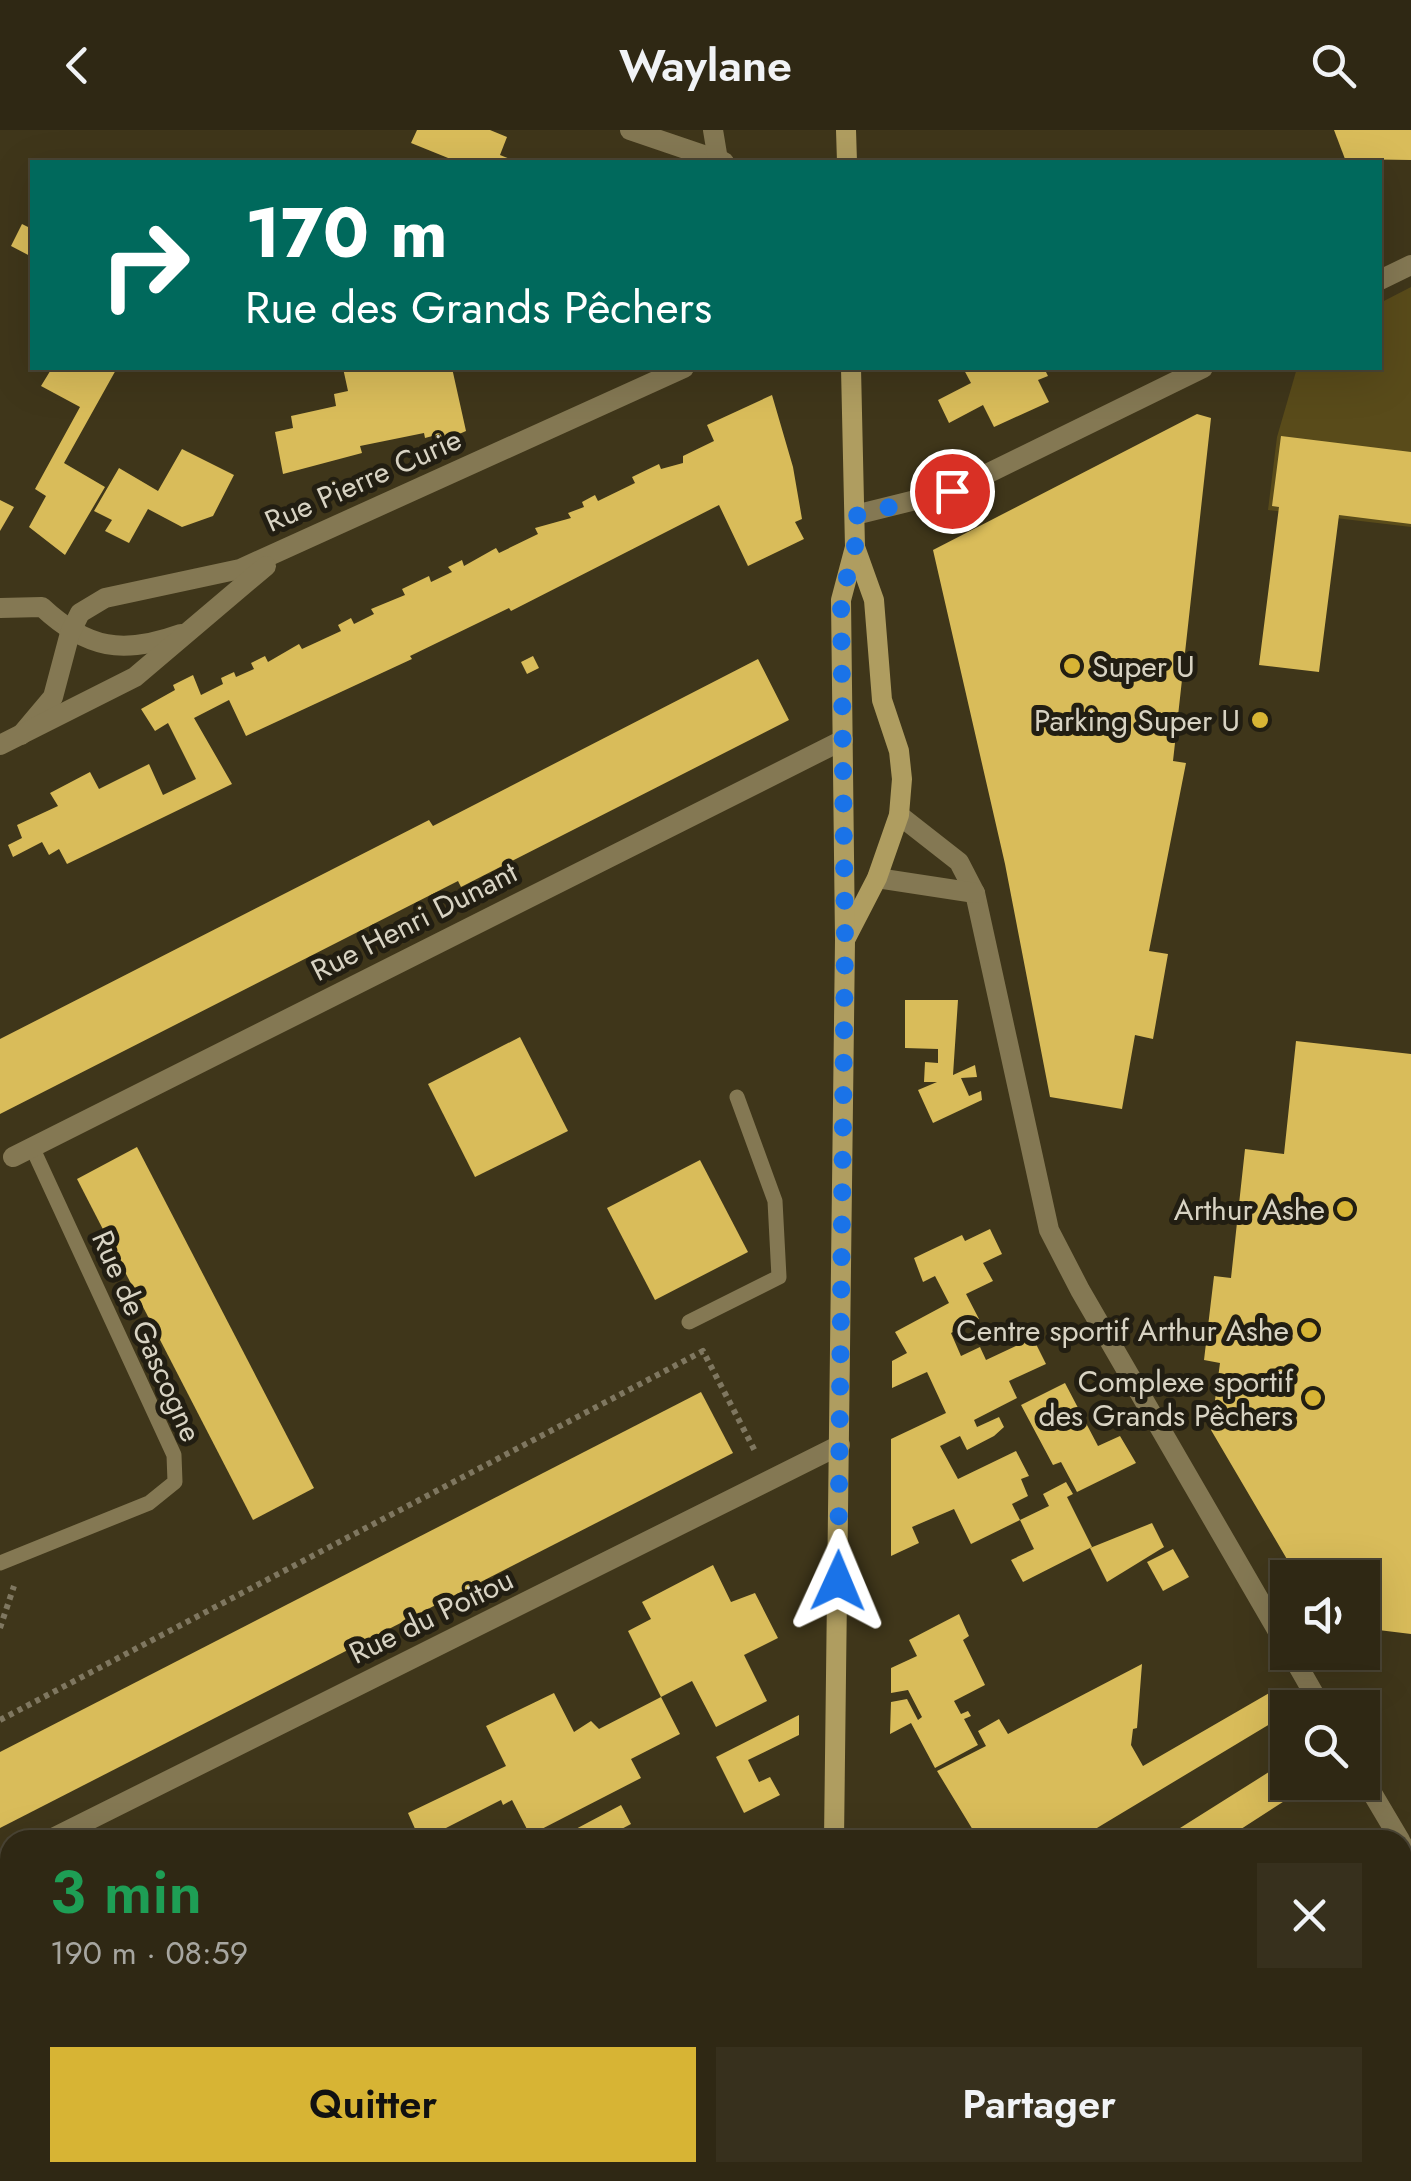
<!DOCTYPE html>
<html lang="fr">
<head>
<meta charset="utf-8">
<style>
	body { margin:0; font-family:Jost,sans-serif; background:#37301d; color:#f1f3f6; height:100vh; display:flex; flex-direction:column; font-size:38px; white-space:nowrap }
	* { box-sizing:border-box; margin:0 }
	p { font-size:32px; color:#a7a6a0 }
	.icon { flex:none; width:55px; height:55px; fill:none; stroke:currentColor; stroke-width:2; stroke-linecap:round; stroke-linejoin:round }
	.map { position:relative; flex:1; overflow:hidden }
	.sheet { position:absolute; left:0px; top:1700px; width:1412px; height:352px; display:flex; flex-direction:column; background:#2f2814; border-radius:30px 30px 0 0; box-shadow:0 10px 40px #0002,0 0 0 2px #4a4434 }
	.sheet>* { flex:none }
	.top-card { position:absolute; left:30px; top:30px; width:1352px; height:210px; border-radius:0px; box-shadow:0 10px 40px #0002,0 0 0 2px #4a4434; background:#00695c; color:#fff; overflow:hidden }
	.tools { position:absolute; left:1270px; top:1430px; display:grid; gap:20px }
	.tools a { display:grid; place-items:center; width:110px; height:110px; border-radius:0px; background:#2f2814; box-shadow:0 10px 40px #0002,0 0 0 2px #4a4434; font-size:50px }
	.pin { position:absolute; display:grid; place-items:center; width:85px; height:85px; color:#fff; margin:-42px; border:5px solid #fff; border-radius:50%; box-shadow:0 2px 10px #0007 }
	.me { position:absolute; width:110px; margin:-55px; rotate:1deg; stroke-linejoin:round; filter:drop-shadow(0 0 8px #0008) }
	.turn { display:flex; align-items:center; gap:35px; height:210px; padding:0 50px; font-size:45px }
	.turn .icon { width:130px; height:130px; stroke-width:2.5 }
	.turn b { display:block; font-size:70px; line-height:85px }
	.round { display:grid; place-items:center; flex:none; width:105px; height:105px; border-radius:0px; background:#37301d }
	.summary { display:flex; align-items:center; justify-content:space-between; height:170px; padding:0 50px }
	h1 { font-size:60px; font-weight:600; line-height:75px; color:#1e9e55 }
	.cta { display:flex; gap:20px; margin-top:auto; padding:20px 50px }
	.cta a { flex:1; height:115px; border-radius:0px; background:#d7b434; color:#111; font-size:40px; font-weight:600; line-height:115px; text-align:center }
	.cta a+a { background:#37301d; color:#f1f3f6 }
	header { display:flex; justify-content:space-between; align-items:center; height:130px; padding:0 50px; background:#2f2814; font-size:45px; font-weight:600 }
	.map>svg:first-child { display:block }
</style>
</head>
<body>
<header><svg class="icon" aria-label="back" viewBox="0 0 24 24"><path d="M15 5l-7 7 7 7"/></svg>Waylane<svg class="icon" aria-label="search" viewBox="0 0 24 24"><circle cx="10" cy="10" r="6"/><path d="M15 15l6 6"/></svg></header>
<div class="map">
<svg width="1411" height="2051" viewBox="0 0 1411 2051">
	<rect width="100%" height="100%" fill="#3f361a"/>
	<!-- green -->
	<path fill="#594b1a" d="M1411 157V397L1268 380 1277 307 1297 238H1380V173Z"/>
	<!-- building -->
	<g fill="#d9bc5a">
		<path d="M417 0H490L507 7 500 25 518 32H458L411 13Z"/>
		<path d="M1334 0H1411V30L1345 29Z"/>
		<path d="M32 93V127L11 116 22 94 30 98Z"/>
		<path d="M52 238H117L64 333 105 357 65 425 29 397 46 366 35 359 80 277 41 256Z"/>
		<path d="M343 238H452L466 301 441 312 440 304 425 308 424 303 360 316 362 323 283 344 275 302 293 298 291 286 336 276 334 264 348 261Z"/>
		<path d="M963 238H1044L1048 246 1038 250 1049 272 994 297 983 275 949 293 938 270 971 253Z"/>
		<path d="M772 265 793 337 802 389 795 392 804 409 748 436 719 375 511 481 509 478 410 526 412 529 246 606 229 570 194 588 232 654 67 734 59 719 49 725 42 712 13 727 8 715 22 708 17 695 58 676 50 663 90 642 99 659 149 634 163 665 196 649 168 593 155 601 141 579 175 560 173 555 193 545 201 565 223 554 221 548 234 542 236 547 254 539 251 533 265 526 268 532 299 514 302 519 341 501 338 495 351 488 354 494 374 484 371 479 405 465 402 459 429 446 431 452 452 442 448 437 462 430 464 436 496 418 499 423 538 404 535 398 571 388 568 383 584 377 582 372 595 365 598 371 635 353 632 347 659 334 661 339 683 333V326L714 311 707 295Z"/>
		<path d="M1197 284 1211 288 1173 631 1186 633 1149 821 1168 824 1153 909 1135 905 1122 979 1050 967 1005 734 933 420Z"/>
		<path d="M1281 306 1411 322V394L1339 385 1319 542 1259 535 1279 377 1272 376Z"/>
		<path d="M182 319 234 345 213 386 182 397 148 379 129 413 105 401 112 390 94 381 119 338 158 361Z"/>
		<path d="M0 370 14 377 0 401Z"/>
		<path d="M533 526 539 538 527 544 521 532Z"/>
		<path d="M758 529 789 590 461 757 458 751 0 984V909L429 690 433 696Z"/>
		<path d="M905 870H958L953 945 975 935 977 947 961 948 969 966 981 961 982 970 933 993 918 960 937 952H924L925 932 938 933V919L905 918Z"/>
		<path d="M520 907 568 1001 475 1047 428 954Z"/>
		<path d="M1296 911 1411 924V1504L1362 1498V1448H1298L1211 1300 1220 1233 1204 1230 1214 1146 1231 1148 1245 1019 1284 1024Z"/>
		<path d="M137 1017 314 1358 253 1390 77 1049Z"/>
		<path d="M700 1030 748 1122 655 1170 607 1078Z"/>
		<path d="M990 1099 1002 1124 983 1133 993 1151 966 1164 979 1189 951 1203 961 1226 980 1217 986 1230 1033 1208 1046 1234 1009 1251 1017 1268 974 1290 977 1297 999 1287 1004 1297 994 1306 967 1320 960 1306 940 1316 958 1349 1016 1321 1029 1346 1021 1349 1028 1366 1012 1374 1020 1390 971 1414 954 1379 912 1397 919 1413 891 1426V1309L946 1283 927 1242 892 1258V1231L907 1223 895 1202 949 1173 935 1146 923 1152 914 1128 962 1105 965 1111Z"/>
		<path d="M1065 1253 1098 1316 1120 1306 1136 1333 1077 1362 1061 1332 1053 1335 1021 1275Z"/>
		<path d="M701 1262 733 1323 0 1698V1622Z"/>
		<path d="M1066 1352 1073 1364 1067 1367 1092 1417 1023 1452 1011 1430 1034 1419 1020 1390 1049 1376 1043 1364Z"/>
		<path d="M1152 1393 1164 1417 1107 1452 1090 1418Z"/>
		<path d="M1173 1419 1189 1447 1163 1461 1147 1432Z"/>
		<path d="M713 1435 731 1472 755 1463 778 1508 744 1525 767 1571 716 1597 692 1551 661 1567 680 1604 631 1629 641 1648 530 1705 512 1670 503 1675 501 1670 444 1699 449 1710H420L408 1683 506 1636 486 1596 554 1563 574 1602 591 1591 599 1599 661 1567 628 1501 651 1489 642 1472Z"/>
		<path d="M959 1484 969 1506 963 1510 985 1555 954 1571 961 1584 968 1581 971 1586 964 1589 978 1615 935 1638 911 1593 890 1604 891 1572 907 1569 918 1590 922 1587 908 1560 891 1563V1538L917 1526 909 1510Z"/>
		<path d="M1142 1534 1137 1598 1133 1599 1131 1615 1143 1636 1271 1562 1285 1585 1077 1710H979L937 1641 986 1616 978 1601 999 1589 1008 1604Z"/>
		<path d="M799 1585V1605L748 1630 759 1652 770 1647 780 1665 744 1683 716 1627Z"/>
		<path d="M1288 1630V1652H1314L1224 1710H1161Z"/>
		<path d="M621 1675 631 1694 612 1704 615 1710H555Z"/>
		<path d="M1402 1809 1411 1823V1913L1402 1918Z"/>
		<path d="M1411 1981V2020L1402 2025V1986Z"/>
		<path d="M934 2042H982L988 2051H940Z"/>
		<path d="M1005 2042H1023L1029 2051H993Z"/>
	</g>
	<g fill="none" stroke-linecap="round" stroke-linejoin="round">
		<!-- path -->
		<g stroke="#7f7760" stroke-width="6" stroke-dasharray="5 5" stroke-linecap="butt">
			<path d="M0 1498 14 1456"/>
			<path d="M0 1590 703 1221 756 1323"/>
			<path d="M877 2042 883 2051"/>
		</g>
		<!-- service -->
		<g stroke="#847853" stroke-width="15">
			<path d="M689 1192 779 1147 775 1071 737 967"/>
			<path d="M0 1433 149 1373 175 1352 174 1325 32 1017"/>
			<path d="M108 2051 109 2042"/>
		</g>
		<!-- minor -->
		<g stroke="#847853" stroke-width="20">
			<path d="M630 0 724 32"/>
			<path d="M713 0 718 30"/>
			<path d="M1380 150 1411 135"/>
			<path d="M855 385 952 361 1203 238"/>
			<path d="M0 478 42 477C87 519 123 525 181 504"/>
			<path d="M21 605 53 567 70 503 80 483 105 468 240 439 684 238"/>
			<path d="M0 615 135 547 266 436"/>
			<path d="M899 685 959 732 975 763 1049 1100 1080 1160 1288 1519"/>
			<path d="M877 748 975 763"/>
			<path d="M13 1027 843 610"/>
			<path d="M1290 1522 1322 1578"/>
			<path d="M1362 1646 1400 1710"/>
			<path d="M49 1710 840 1315"/>
			<path d="M1402 1714 1411 1728"/>
			<path d="M0 1734 10 1729"/>
			<path d="M0 1990 10 1999"/>
		</g>
		<!-- secondary -->
		<g stroke="#af9d60" stroke-width="20">
			<path d="M846 0 847 32"/>
			<path d="M846 808 877 748 899 685 902 649 899 621 882 570 874 470 855 417"/>
			<path d="M834 1710 845 810 841 470 855 417 851 238"/>
			<path d="M743 2051 748 2042"/>
			<path d="M766 2051 768 2042"/>
		</g>
	</g>
	<g fill="none" stroke-linecap="round" stroke-linejoin="round">
		<!-- route -->
		<path stroke="#1a73e8" stroke-width="18" stroke-dasharray="0 32.4" d="M838 1451 845 810 841 470 855 417V386L952 361"/>
	</g>
	<!-- markers -->
	<g fill="#d7b434" stroke="#221e12" stroke-width="4">
		<circle cx="1072" cy="536" r="10"/>
		<circle cx="1260" cy="590" r="10"/>
		<circle cx="1345" cy="1079" r="10"/>
		<circle cx="1309" cy="1200" r="10"/>
		<circle cx="1313" cy="1268" r="10"/>
	</g>
	<g text-anchor="middle" dominant-baseline="central" stroke-width="10" stroke-linejoin="round" paint-order="stroke">
		<!-- street labels -->
		<g font-size="30" fill="#d8d3c3" stroke="#221e12">
			<text transform="translate(363 350) rotate(-24)">Rue Pierre Curie</text>
			<text transform="translate(414 791) rotate(-27)">Rue Henri Dunant</text>
			<text transform="translate(147 1206) rotate(66)">Rue de Gascogne</text>
			<text transform="translate(431 1486) rotate(-26)">Rue du Poitou</text>
		</g>
		<!-- poi labels -->
		<g font-size="30" fill="#d8d3c3" stroke="#221e12" text-anchor="end">
			<text x="1092" y="536" text-anchor="start">Super U</text>
			<text x="1240" y="590">Parking Super U</text>
			<text x="1325" y="1079">Arthur Ashe</text>
			<text x="1289" y="1200">Centre sportif Arthur Ashe</text>
			<text x="1293" y="1251">Complexe sportif<tspan x="1293" dy="34">des Grands Pêchers</tspan></text>
		</g>
	</g>
</svg>
<div class="tools">
<a><svg class="icon" aria-label="sound" viewBox="0 0 24 24"><path d="M4 9h4l5-4v14l-5-4H4zM17 9q2 3 0 6"/></svg></a>
<a><svg class="icon" aria-label="search" viewBox="0 0 24 24"><circle cx="10" cy="10" r="6"/><path d="M15 15l6 6"/></svg></a>
</div>
<div class="pin" style="left:952px;top:361px;background:#d93025"><svg class="icon" aria-label="arrive" viewBox="0 0 24 24"><path d="M6 21V4h12l-3 4 3 4H6"/></svg></div>
<svg class="me" style="left:838px;top:1451px" viewBox="-20 -20 40 40"><path d="M0-17L14 15 0 8-14 15z" fill="#1a73e8" stroke="#fff" stroke-width="4"/></svg>
<div class="top-card">
<div class="turn"><svg class="icon" aria-label="right" viewBox="0 0 24 24"><path d="M7 20v-9h11M14 6l5 5-5 5"/></svg><div><b>170 m</b>Rue des Grands Pêchers</div></div>
</div>
<section class="sheet">
<div class="summary"><div><h1>3 min</h1><p>190 m · 08:59</p></div><a class="round"><svg class="icon" aria-label="close" viewBox="0 0 24 24"><path d="M6 6l12 12M18 6L6 18"/></svg></a></div>
<div class="cta"><a>Quitter</a><a>Partager</a></div>
</section>
</div>
</body>
</html>
